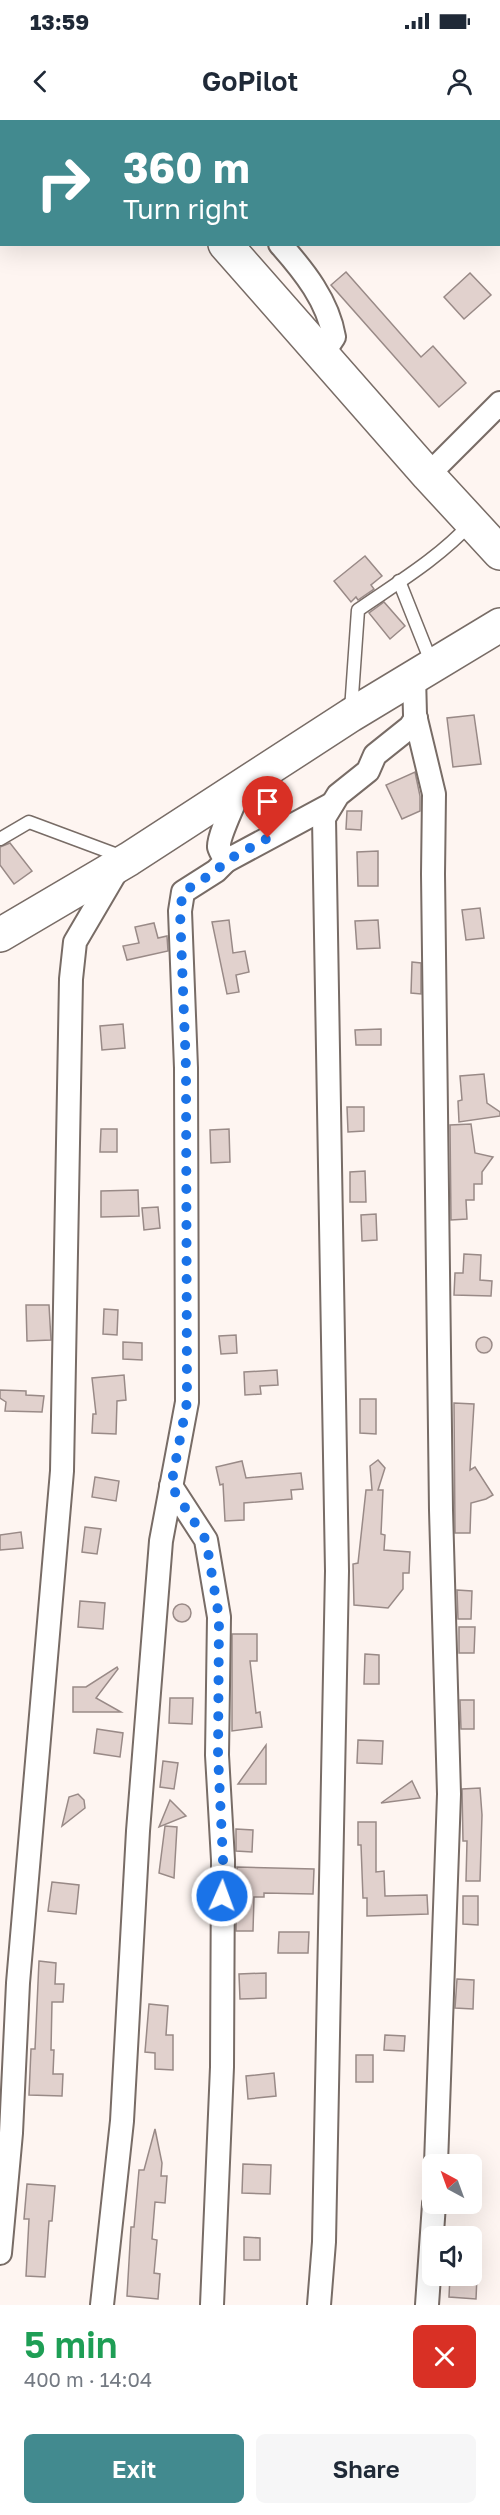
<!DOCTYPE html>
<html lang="en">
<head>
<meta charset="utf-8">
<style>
	body { margin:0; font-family:"Golos Text",sans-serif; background:#f6f6f7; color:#1f2937; height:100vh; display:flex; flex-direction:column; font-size:22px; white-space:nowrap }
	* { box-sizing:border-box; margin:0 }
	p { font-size:20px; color:#747a83 }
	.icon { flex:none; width:33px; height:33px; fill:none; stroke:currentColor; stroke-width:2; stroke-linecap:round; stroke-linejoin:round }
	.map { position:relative; height:2185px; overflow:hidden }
	.details { display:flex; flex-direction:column; background:#fff; flex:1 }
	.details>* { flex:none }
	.guide { position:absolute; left:0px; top:0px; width:501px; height:126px; box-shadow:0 6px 24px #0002; background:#428a8f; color:#fff; overflow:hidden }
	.needle { width:39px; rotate:319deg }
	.buttons { position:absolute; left:422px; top:2034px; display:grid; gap:12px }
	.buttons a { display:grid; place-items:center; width:60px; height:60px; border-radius:9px; background:#fff; box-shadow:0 6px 24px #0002; font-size:30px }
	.pin { position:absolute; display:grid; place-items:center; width:51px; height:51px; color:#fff; margin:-62px -26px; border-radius:50% 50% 50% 0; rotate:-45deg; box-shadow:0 0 6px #0007 }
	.pin .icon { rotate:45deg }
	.me { position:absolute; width:66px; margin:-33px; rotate:2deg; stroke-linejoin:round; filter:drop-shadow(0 0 4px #0008) }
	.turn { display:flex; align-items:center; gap:21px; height:126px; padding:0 24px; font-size:27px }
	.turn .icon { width:78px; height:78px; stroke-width:2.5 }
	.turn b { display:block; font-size:42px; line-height:51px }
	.round { display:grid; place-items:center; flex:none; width:63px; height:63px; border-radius:9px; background:#f6f6f7 }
	.headline { display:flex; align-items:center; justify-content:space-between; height:102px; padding:0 24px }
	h1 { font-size:36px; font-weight:600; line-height:45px; color:#1e9e55 }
	.primary-button { display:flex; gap:12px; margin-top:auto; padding:12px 24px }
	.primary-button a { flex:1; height:69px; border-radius:9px; background:#428a8f; color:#fff; font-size:24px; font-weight:600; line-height:69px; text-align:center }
	.primary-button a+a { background:#f6f6f7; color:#1f2937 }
	.status { display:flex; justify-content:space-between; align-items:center; height:42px; padding:0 30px; background:#fff; direction:ltr }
	.status svg { height:16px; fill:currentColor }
	header { display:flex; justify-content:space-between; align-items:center; height:78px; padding:0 24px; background:#fff; font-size:27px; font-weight:600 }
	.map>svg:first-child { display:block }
</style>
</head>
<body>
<div class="status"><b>13:59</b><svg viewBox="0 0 49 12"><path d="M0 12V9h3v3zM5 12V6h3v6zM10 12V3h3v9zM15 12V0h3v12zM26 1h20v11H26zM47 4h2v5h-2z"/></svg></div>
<header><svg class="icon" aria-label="back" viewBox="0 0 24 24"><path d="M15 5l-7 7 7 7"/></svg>GoPilot<svg class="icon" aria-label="person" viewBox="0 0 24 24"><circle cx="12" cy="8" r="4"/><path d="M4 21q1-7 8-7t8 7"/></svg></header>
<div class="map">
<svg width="500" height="2185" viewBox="0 0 500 2185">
	<rect width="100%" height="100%" fill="#fef5f1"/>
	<!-- building -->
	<g fill="#e1d1cd" stroke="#998a87" stroke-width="1.5">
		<path d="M346 152 421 237 433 226 466 263 439 287 331 165Z"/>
		<path d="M470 153 491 175 464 199 444 177Z"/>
		<path d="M365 436 382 456 371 465 374 469 358 480 356 477 351 482 334 461Z"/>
		<path d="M384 482 405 506 390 519 369 493Z"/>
		<path d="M474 595 481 644 453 647 447 598Z"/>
		<path d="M415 652 420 676V691L402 699 386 665Z"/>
		<path d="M347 691H362L361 710 346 709Z"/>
		<path d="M10 723 32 751 14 764 0 745V727Z"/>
		<path d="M378 731V766H358L357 732Z"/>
		<path d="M480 788 484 818 466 820 462 790Z"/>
		<path d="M229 800 233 833 245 831 249 852 236 855 239 872 227 874 212 802Z"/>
		<path d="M378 800 380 828 357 829 355 801Z"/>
		<path d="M154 803 158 818 167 816 168 831 127 840 123 826 139 823 135 807Z"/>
		<path d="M412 842 421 843V874L411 873Z"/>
		<path d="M123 904 125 928 102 930 100 906Z"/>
		<path d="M381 909V925H356L355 910Z"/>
		<path d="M484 954 487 983 500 992V996L459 1002 458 981 462 980 460 956Z"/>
		<path d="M347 987H364V1011L348 1012Z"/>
		<path d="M471 1004 475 1033 493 1037 482 1052V1064H474V1080H466L467 1099 451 1100 450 1005Z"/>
		<path d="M101 1009H117V1032H100Z"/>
		<path d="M229 1009 230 1042 211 1043 210 1010Z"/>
		<path d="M365 1051 366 1082H350V1052Z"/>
		<path d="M138 1070 139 1096 101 1097V1071Z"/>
		<path d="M158 1087 160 1108 144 1110 142 1088Z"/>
		<path d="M376 1094 377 1120 362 1121 361 1095Z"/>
		<path d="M464 1134 481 1135 480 1160 492 1161 491 1176 454 1175 455 1153H463Z"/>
		<path d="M26 1185H49L51 1220 27 1221Z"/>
		<path d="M104 1189 118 1190 117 1215 103 1214Z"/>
		<path d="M236 1215 237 1233 221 1234 219 1216Z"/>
		<circle cx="484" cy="1225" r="8"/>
		<path d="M123 1222 142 1223V1240L123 1239Z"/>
		<path d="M277 1250 278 1265 260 1266 261 1274 245 1275 244 1252Z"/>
		<path d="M124 1255 126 1280 117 1281 116 1314 92 1313 93 1294H96L92 1258Z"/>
		<path d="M0 1270 26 1271V1275L44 1276 42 1292 5 1291 6 1282 0 1278Z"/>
		<path d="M360 1279H376V1314L360 1313Z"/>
		<path d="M454 1283 474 1284 470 1350 475 1347 493 1375 486 1379 471 1383 470 1413H455Z"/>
		<path d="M378 1340 385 1348 378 1370H383L381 1414 385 1415 384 1430 410 1432 409 1453H403V1469L388 1488 354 1485 353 1444 358 1443 366 1370H372L370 1346Z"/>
		<path d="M242 1341 246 1358 301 1353 303 1369 291 1370 292 1379 244 1383V1400L225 1401 223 1364 220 1365 216 1347Z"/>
		<path d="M95 1357 119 1361 116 1381 92 1377Z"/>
		<path d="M85 1407 101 1409 97 1434 82 1432Z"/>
		<path d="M21 1412 23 1428 0 1430V1415Z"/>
		<path d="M457 1470 472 1471 471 1499H458Z"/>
		<path d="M80 1481 105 1483 103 1509 78 1507Z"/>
		<circle cx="182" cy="1493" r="9"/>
		<path d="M459 1507H475L474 1533H459Z"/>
		<path d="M232 1514H257V1541H250L256 1593 260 1592 262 1607 232 1611Z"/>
		<path d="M365 1534 379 1535V1564H364Z"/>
		<path d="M117 1547 118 1549 96 1578 121 1592H73V1567H86Z"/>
		<path d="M170 1578H193L192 1604 169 1603Z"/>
		<path d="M460 1580H474V1609H461Z"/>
		<path d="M97 1609 123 1613 120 1637 94 1633Z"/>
		<path d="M358 1620 383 1621 382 1644 357 1643Z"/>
		<path d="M266 1625V1664H238Z"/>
		<path d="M163 1641 178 1643 174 1669 160 1667Z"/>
		<path d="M412 1661 420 1678 381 1683Z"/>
		<path d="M480 1668 482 1695 480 1761H466L467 1721H463L462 1669Z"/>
		<path d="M78 1674 84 1680 85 1688 62 1706 69 1677Z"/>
		<path d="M170 1680 186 1696 159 1707Z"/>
		<path d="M358 1702H376V1752L384 1751 385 1776 427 1775 428 1794 367 1796V1778H363L361 1725H358Z"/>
		<path d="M165 1706 177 1707 174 1758 159 1753Z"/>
		<path d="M236 1709 253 1710 252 1732 236 1731Z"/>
		<path d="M237 1747 314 1749 313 1774 264 1773V1777H254L253 1811H236Z"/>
		<path d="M52 1762 79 1765 76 1794 48 1791Z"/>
		<path d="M463 1776H478V1805L463 1804Z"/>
		<path d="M279 1812H309L308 1833H278Z"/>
		<path d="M39 1841 56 1843 55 1864H64L63 1882H52L51 1930H54L53 1954H63L62 1976 29 1975 31 1929H35Z"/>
		<path d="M266 1853V1878L240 1879 239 1854Z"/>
		<path d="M457 1859 474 1860 473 1889 455 1888Z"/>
		<path d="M149 1884 168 1886 166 1915H173V1950L155 1949V1933L145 1932Z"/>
		<path d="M385 1915 405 1916 404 1931 384 1930Z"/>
		<rect x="356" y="1935" width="17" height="27"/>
		<path d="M274 1953 276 1976 248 1979 246 1956Z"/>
		<path d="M155 2009 162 2043 161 2056H167L165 2083 155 2082 152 2119 157 2120 154 2153 160 2154 158 2179 127 2176 131 2107H134L139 2050H144Z"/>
		<path d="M243 2044 271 2045 270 2074 242 2073Z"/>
		<path d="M27 2064 55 2066 52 2101H49L45 2157 26 2156 29 2099H24Z"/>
		<path d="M244 2117 260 2118V2140H244Z"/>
		<path d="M450 2156H477L476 2179 449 2177Z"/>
	</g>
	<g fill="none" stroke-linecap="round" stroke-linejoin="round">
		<!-- service casing -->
		<g stroke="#786c66" stroke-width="15">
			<g id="service">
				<path d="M399 461 432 544"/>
				<path d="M351 590 358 490C397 463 439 438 471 403"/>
				<path d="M0 719 29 702 123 737"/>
			</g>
		</g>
		<!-- minor casing -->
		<g stroke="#786c66" stroke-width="26">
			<g id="minor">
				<path d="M170 0 171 2"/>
				<path d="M280 124C304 151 328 181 334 217L322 235"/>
				<path d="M428 355 500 283"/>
				<path d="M414 556 415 595 434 674 433 754 441 1390 449 1674 436 2044"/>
				<path d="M226 741 332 684"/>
				<path d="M171 1366 206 1420 219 1497 217 1635 223 1740 222 1947 212 2185"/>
				<path d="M0 2133 11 2013 18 1863 62 1351 71 859 75 822 119 747"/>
				<path d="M102 2185 122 2001 138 1711 161 1421 187 1282 186 948 180 791 183 772 216 751 226 741C224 737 220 731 219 727 218 716 236 680 241 667"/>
				<path d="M319 2185 324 2122 337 1451 324 698 338 675 368 651 375 635 410 607 416 598"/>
				<path d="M427 2185 434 2084"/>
			</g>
		</g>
		<!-- secondary casing -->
		<g stroke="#786c66" stroke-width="36">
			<g id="secondary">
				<path d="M115 0 116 2"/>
				<path d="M225 124 428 355 500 433"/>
				<path d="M0 815 129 739 351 595 500 505"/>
			</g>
		</g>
		<!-- service -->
		<use href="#service" stroke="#fff" stroke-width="12"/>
		<!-- minor -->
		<use href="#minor" stroke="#fff" stroke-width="22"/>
		<!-- secondary -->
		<use href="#secondary" stroke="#fff" stroke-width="33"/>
	</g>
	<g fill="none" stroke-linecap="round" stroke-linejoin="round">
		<!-- route -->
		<path stroke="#1a73e8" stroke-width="10" stroke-dasharray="0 18" d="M222 1776 223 1740 218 1635 219 1497 206 1420 171 1366 187 1282 186 948 180 791 183 772 216 751 226 741 268 718"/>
	</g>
</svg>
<div class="buttons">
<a><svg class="needle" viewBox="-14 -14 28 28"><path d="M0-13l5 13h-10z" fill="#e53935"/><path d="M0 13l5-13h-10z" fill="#747a83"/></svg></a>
<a><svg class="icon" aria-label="sound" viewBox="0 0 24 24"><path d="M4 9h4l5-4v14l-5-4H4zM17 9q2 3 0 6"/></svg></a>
</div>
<div class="pin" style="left:268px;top:718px;background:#d93025"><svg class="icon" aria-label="arrive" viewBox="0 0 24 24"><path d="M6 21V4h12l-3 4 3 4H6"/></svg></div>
<svg class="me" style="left:222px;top:1776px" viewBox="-20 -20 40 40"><circle r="17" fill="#1a73e8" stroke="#fff" stroke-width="3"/><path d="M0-11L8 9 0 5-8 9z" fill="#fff"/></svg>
<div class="guide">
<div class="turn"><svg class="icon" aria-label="right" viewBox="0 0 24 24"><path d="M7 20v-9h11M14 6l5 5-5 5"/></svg><div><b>360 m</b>Turn right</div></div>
</div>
</div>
<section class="details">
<div class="headline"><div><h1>5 min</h1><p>400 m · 14:04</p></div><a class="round" style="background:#d93025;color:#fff"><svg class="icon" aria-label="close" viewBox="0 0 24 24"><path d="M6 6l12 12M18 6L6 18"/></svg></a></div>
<div class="primary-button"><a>Exit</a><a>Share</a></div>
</section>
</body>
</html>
